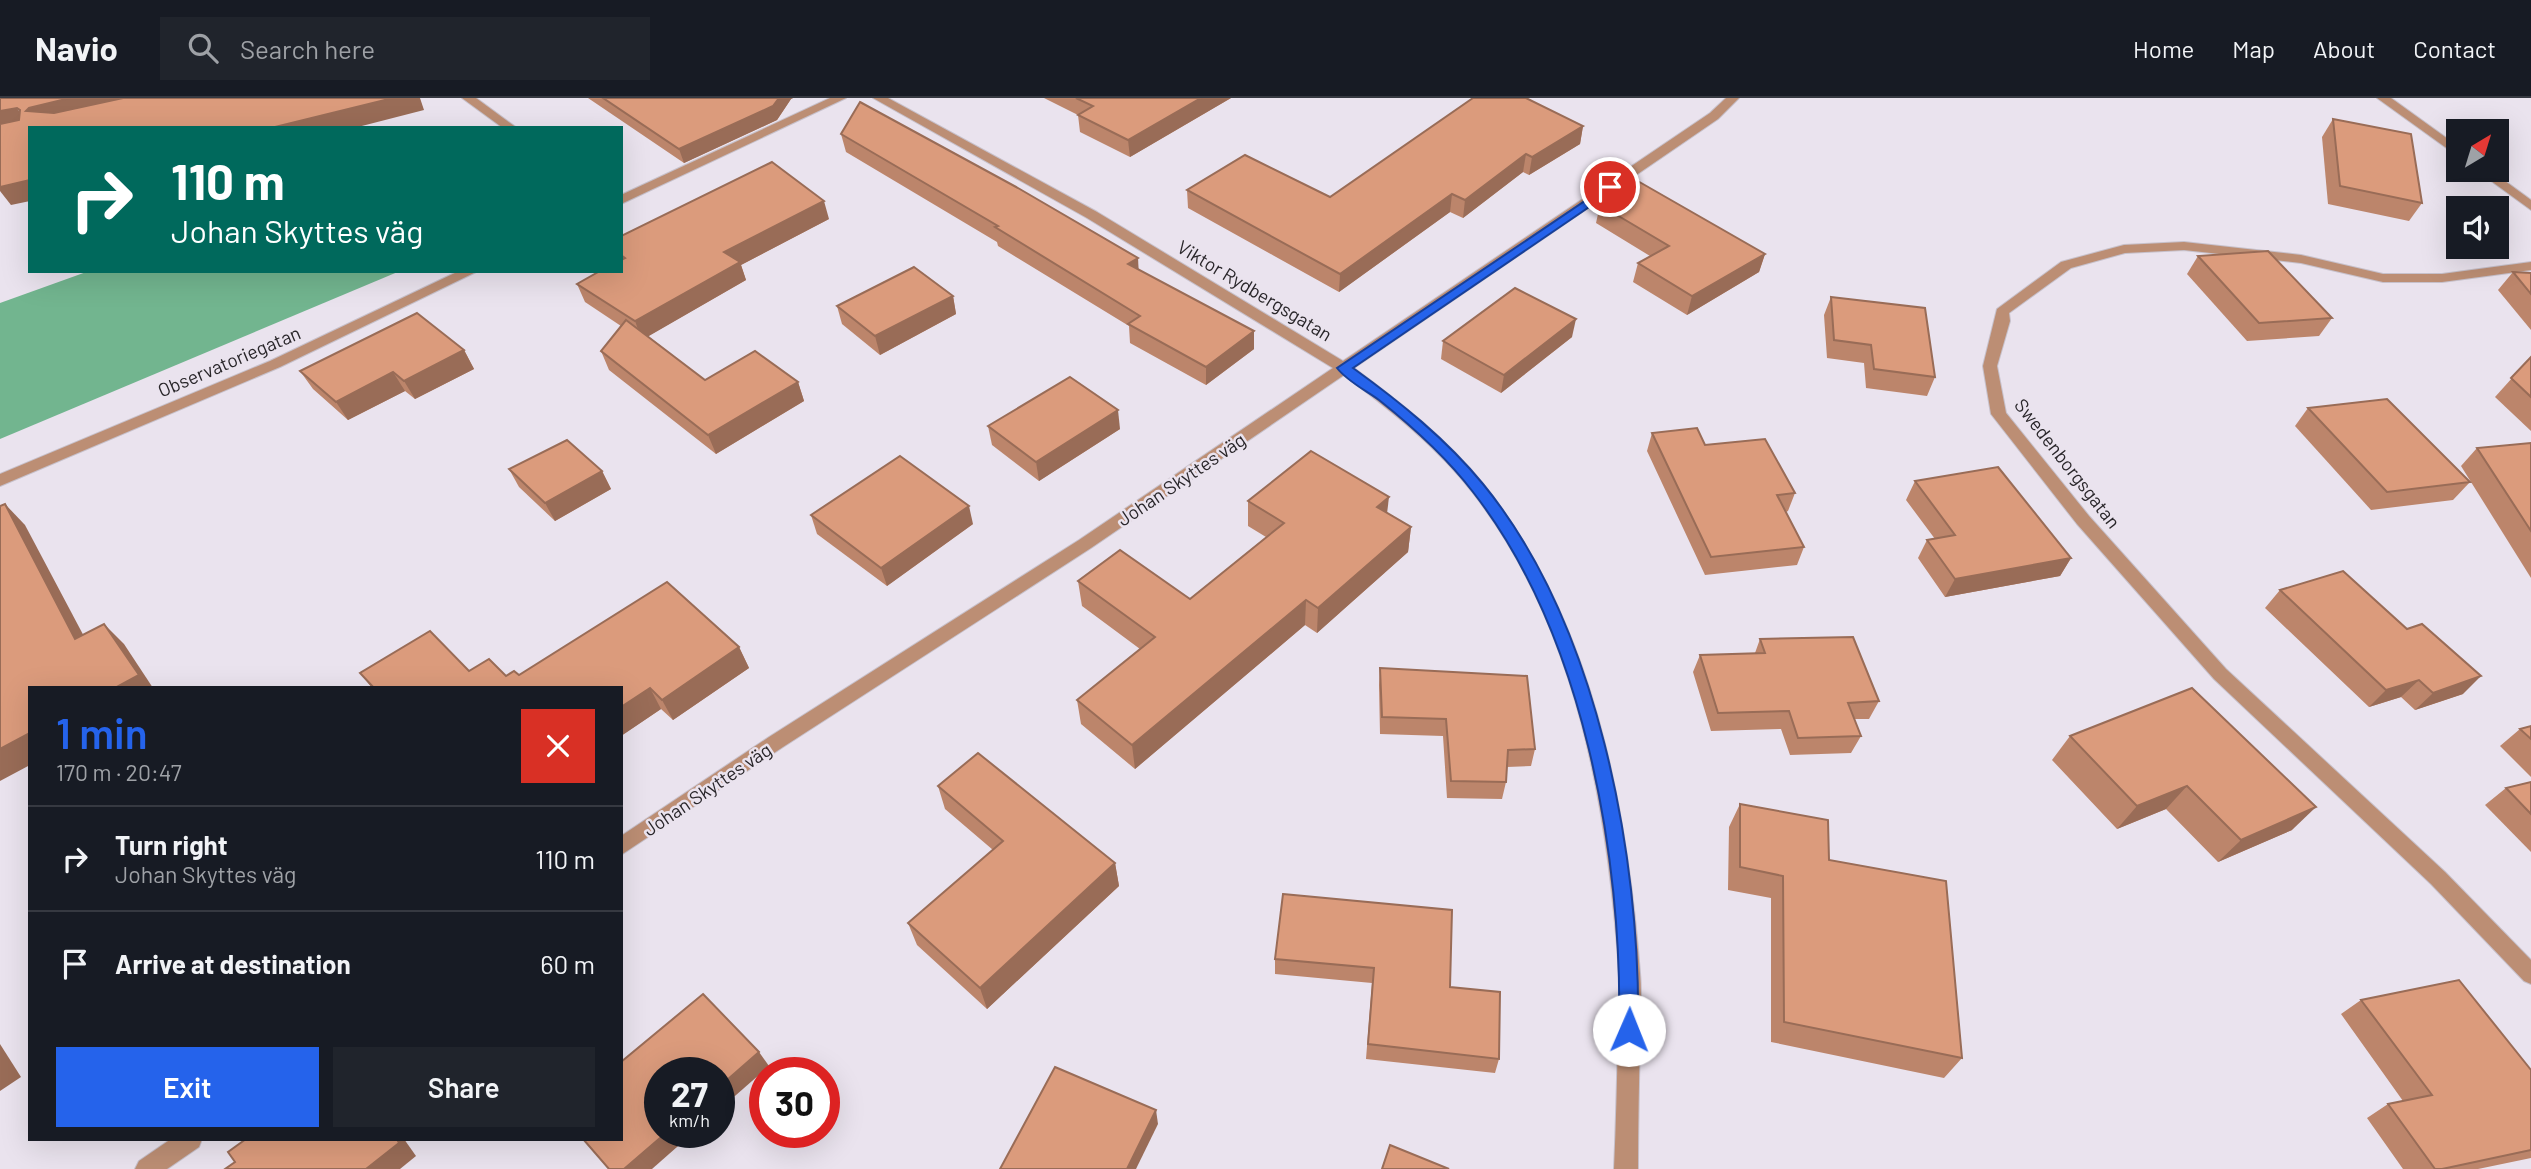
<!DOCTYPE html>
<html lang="en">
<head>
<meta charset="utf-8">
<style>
	body { margin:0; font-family:Barlow,sans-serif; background:#20242c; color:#f1f3f6; height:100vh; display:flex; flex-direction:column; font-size:26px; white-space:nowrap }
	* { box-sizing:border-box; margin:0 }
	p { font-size:23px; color:#9ea1a6 }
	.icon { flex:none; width:38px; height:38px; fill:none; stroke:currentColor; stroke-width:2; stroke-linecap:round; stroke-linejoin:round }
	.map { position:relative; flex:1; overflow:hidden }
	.side { position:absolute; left:28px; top:588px; width:595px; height:455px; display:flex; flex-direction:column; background:#171b24; border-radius:0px; box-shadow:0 7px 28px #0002 }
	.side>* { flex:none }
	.hud { position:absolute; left:28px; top:28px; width:595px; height:147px; border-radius:0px; box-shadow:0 7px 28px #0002; background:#00695c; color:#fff; overflow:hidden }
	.needle { width:46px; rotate:38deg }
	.controls { position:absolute; left:2446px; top:21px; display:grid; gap:14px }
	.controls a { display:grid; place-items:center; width:63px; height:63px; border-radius:0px; background:#171b24; box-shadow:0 7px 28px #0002; font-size:35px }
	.speed { position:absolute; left:644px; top:959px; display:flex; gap:14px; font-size:35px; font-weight:700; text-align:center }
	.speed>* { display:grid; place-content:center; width:91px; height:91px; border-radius:50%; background:#171b24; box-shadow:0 7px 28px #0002; line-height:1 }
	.speed small { font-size:18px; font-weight:400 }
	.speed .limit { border:10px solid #d22; background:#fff; color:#111 }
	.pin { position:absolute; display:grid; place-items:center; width:60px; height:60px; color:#fff; margin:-30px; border:4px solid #fff; border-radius:50%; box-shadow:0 2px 7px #0007 }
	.me { position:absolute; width:77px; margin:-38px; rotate:1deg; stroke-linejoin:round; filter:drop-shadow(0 0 5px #0008) }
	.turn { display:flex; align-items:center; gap:24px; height:147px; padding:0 28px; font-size:32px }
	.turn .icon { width:91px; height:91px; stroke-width:2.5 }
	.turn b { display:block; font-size:49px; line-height:60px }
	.round { display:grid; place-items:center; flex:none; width:74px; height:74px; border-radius:0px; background:#20242c }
	.headline { display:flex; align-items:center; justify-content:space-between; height:119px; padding:0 28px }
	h1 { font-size:42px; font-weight:600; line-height:52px; color:#2563eb }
	.primary-button { display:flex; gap:14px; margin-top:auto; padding:14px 28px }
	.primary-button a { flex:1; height:80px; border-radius:0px; background:#2563eb; color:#fff; font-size:28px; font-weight:600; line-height:80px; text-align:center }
	.primary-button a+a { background:#20242c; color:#f1f3f6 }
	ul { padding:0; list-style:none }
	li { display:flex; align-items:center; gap:21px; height:105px; padding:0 28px; border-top:2px solid #363941 }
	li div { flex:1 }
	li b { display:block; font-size:26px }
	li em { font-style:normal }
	header { display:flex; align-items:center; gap:42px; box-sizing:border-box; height:98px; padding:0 35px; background:#171b24; border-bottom:2px solid #363941 }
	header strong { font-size:33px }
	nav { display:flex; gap:38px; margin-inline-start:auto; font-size:24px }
	.search { width:490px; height:63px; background:#20242c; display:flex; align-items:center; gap:18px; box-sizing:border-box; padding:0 24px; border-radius:0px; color:#9ea1a6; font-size:26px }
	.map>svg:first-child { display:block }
</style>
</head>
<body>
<header>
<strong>Navio</strong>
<div class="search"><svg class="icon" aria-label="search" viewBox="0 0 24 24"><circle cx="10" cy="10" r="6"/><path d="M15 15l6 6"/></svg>Search here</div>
<nav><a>Home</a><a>Map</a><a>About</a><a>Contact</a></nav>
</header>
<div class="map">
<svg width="2531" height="1071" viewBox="0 0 2531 1071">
	<rect width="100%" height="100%" fill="#eae3ee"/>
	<!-- forest -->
	<path fill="#72b58f" d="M89 173H400L0 341V205Z"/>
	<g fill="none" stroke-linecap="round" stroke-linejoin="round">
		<!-- minor casing -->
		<g stroke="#c7c1cb" stroke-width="2">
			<g id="minor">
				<path d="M462 0H476L517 30H503Z"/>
				<path d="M830 0H846L621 106V97Z"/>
				<path d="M873 0H888L1097 114 1343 263 1710 15 1726 0H1739L1718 21 1354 270C1401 305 1447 341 1484 387 1592 522 1627 706 1640 875 1642 896 1640 917 1640 938 1639 983 1638 1027 1638 1071H1614C1616 1027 1617 983 1618 938 1618 917 1621 896 1619 875 1608 710 1577 528 1473 395 1437 348 1390 312 1344 277L1091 450 783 649 621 757V738L769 639 1079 442 1333 270 1087 120Z"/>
				<path d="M2377 0H2391L2459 49V59Z"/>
				<path d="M2476 72H2490L2531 102V112Z"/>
				<path d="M2184 144 2301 157 2383 176H2442L2531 164V172L2442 184H2383L2301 165 2184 152 2125 155 2071 170 2009 215 2010 223 1997 268 2006 315 2089 418 2226 571 2445 774 2531 862V886L2524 883 2431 786 2214 581 2077 426 1991 316 1983 268 1997 211 2061 164 2124 147Z"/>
				<path d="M459 173H478L280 269 0 388V376L270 263Z"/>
				<path d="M171 1041H202L199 1049 167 1071H135L139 1063Z"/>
			</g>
		</g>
		<!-- minor -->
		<use href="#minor" fill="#bc8e74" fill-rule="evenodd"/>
	</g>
	<!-- wall -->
	<g fill="#bc856b">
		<path d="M588 0H793L791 1 777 22 684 65Z"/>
		<path d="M1044 0H1231L1130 59 1080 34 1078 17Z"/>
		<path d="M2333 21 2422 105 2409 123 2328 106 2322 39Z"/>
		<path d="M1583 28 1580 46 1529 77 1523 74 1463 120 1450 114 1339 194 1188 110 1187 92 1330 99Z"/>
		<path d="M841 36 1139 172 1254 251 1206 287 1130 245 1129 228 998 148 997 144 846 54Z"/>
		<path d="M1600 107 1765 156 1759 174 1687 217 1633 184 1638 165 1650 158 1596 125Z"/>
		<path d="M829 121 741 167 746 182 648 238 705 282 798 284 804 303 716 356 609 272 601 253 621 228 585 204 577 186 621 173V138Z"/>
		<path d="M2198 158 2332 220 2319 238 2247 243 2187 176Z"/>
		<path d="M2513 174 2531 175V232L2498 192Z"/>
		<path d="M953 198 956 216 880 257 842 226 837 208Z"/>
		<path d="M1831 199 1935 279 1927 298 1866 290 1864 265 1827 260 1824 217Z"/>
		<path d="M1572 239 1501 295 1441 261 1443 243Z"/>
		<path d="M464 252 474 271 415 301 405 293 348 322 313 291 300 273Z"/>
		<path d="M2531 259V333L2495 299Z"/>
		<path d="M2308 310 2470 384 2453 402 2371 412 2295 328Z"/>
		<path d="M988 328 1120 331 1039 383 992 347Z"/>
		<path d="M1652 335 1705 347 1795 395 1788 413 1786 414 1804 449 1797 467 1705 477 1647 353Z"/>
		<path d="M2531 345V480L2461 368 2477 350Z"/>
		<path d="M509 371 602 373 611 391 555 423 519 389Z"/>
		<path d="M1915 383 2071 460 2060 478 1945 499 1918 460 1927 442 1935 441 1906 402Z"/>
		<path d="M1248 403 1387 415 1411 429 1408 454 1317 535 1305 527 1135 671 1081 626 1077 602 1140 551 1082 508 1078 483 1190 501 1266 439 1248 428Z"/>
		<path d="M811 417 973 426 887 488 817 436Z"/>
		<path d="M2280 492 2463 596 2415 612 2401 599 2369 609 2265 510Z"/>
		<path d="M1760 541 1879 603 1869 621H1854L1861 638 1851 655 1790 657 1781 631 1711 633 1693 574 1700 557 1755 555Z"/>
		<path d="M739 549 749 570 673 622 661 611 621 638V590H372L360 575 469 573 506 578 519 577Z"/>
		<path d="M1380 570 1535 651 1531 668 1507 669 1506 684 1502 701 1447 700 1443 638 1380 636 1379 587Z"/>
		<path d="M2531 628V679L2500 648 2520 631Z"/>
		<path d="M2070 638 2292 732 2218 764 2166 711 2117 731 2052 662Z"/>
		<path d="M2531 684V754L2485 707 2506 690Z"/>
		<path d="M938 688 1115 765 1119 788 987 911 917 847 908 825 993 752 945 711Z"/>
		<path d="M1740 706 1829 762 1962 960 1944 980 1771 944V800L1728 792 1729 729Z"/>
		<path d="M1283 796 1450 889 1499 961 1495 975 1366 961 1372 885 1275 876V861Z"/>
		<path d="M2361 902 2531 972V1060L2478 1071H2403L2367 1020 2388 1006 2403 1003 2341 916Z"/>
	</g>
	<!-- shaded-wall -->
	<g fill="#996c57">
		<path d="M70 0H158L41 27 26 13 29 10Z"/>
		<path d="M393 0H420L424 12 354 30H271Z"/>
		<path d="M779 0H793L791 1 777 22 684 65 679 51Z"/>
		<path d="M1201 0H1231L1130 59 1128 42Z"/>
		<path d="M17 10 29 27 0 33V13Z"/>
		<path d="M1583 28 1580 46 1529 77 1532 59Z"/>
		<path d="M1526 56 1523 74 1463 120 1465 102Z"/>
		<path d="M0 70 30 82V103L11 107 0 93Z"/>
		<path d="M1452 96 1450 114 1339 194 1340 176Z"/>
		<path d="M824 103 829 121 741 167 746 182 642 242 635 223 724 154Z"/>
		<path d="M1765 156 1759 174 1687 217 1692 198Z"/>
		<path d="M1138 160 1139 178 1128 166Z"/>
		<path d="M953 198 956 216 880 257 875 238Z"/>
		<path d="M1576 221 1572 239 1501 295 1504 277Z"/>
		<path d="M1254 233V251L1206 287V269Z"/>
		<path d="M464 252 474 271 415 301 404 283Z"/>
		<path d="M393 274 405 293 348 322 336 304Z"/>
		<path d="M798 284 804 303 716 356 708 337Z"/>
		<path d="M1118 312 1120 331 1039 383 1036 364Z"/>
		<path d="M602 373 611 391 555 423 545 405Z"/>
		<path d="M1389 399 1386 424 1377 409Z"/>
		<path d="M5 406 25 427 96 561 75 541Z"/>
		<path d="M969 408 973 426 887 488 881 470Z"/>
		<path d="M1411 429 1408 454 1317 535 1318 510Z"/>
		<path d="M2071 460 2060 478 1945 499 1955 481Z"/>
		<path d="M1306 502 1305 527 1135 671 1132 647Z"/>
		<path d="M104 526 124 546 153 590H115Z"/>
		<path d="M739 549 749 570 673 622 662 602Z"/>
		<path d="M2481 578 2463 596 2415 612 2433 595Z"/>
		<path d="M2419 582 2401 599 2369 609 2386 592Z"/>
		<path d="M650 590 661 611 621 638V609Z"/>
		<path d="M30 635V667L0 683V651Z"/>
		<path d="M2187 688 2166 711 2117 731 2137 708Z"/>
		<path d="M2316 709 2292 732 2218 764 2241 742Z"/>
		<path d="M1115 765 1119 788 987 911 980 890Z"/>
		<path d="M0 946 21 979 0 993Z"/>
		<path d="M759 954 769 968 719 1012V989Z"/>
		<path d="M1156 1012 1158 1026 1136 1071H1127Z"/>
		<path d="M667 1034H694L652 1071H624Z"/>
		<path d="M397 1041H404L416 1058 400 1071H366Z"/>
	</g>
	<!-- building -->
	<g fill="#db9b7c" stroke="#996c57" stroke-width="2">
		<path d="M0 0H70L29 10 26 13 54 15 123 0H393L271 30H30V82L0 89V26L19 22 20 12 17 10 0 13Z"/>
		<path d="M603 0H779L773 8 679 51Z"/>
		<path d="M1076 0H1201L1128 42 1078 17 1093 8Z"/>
		<path d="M1473 0H1526L1583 28 1532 59 1526 56 1465 102 1452 96 1340 176 1187 92 1245 57 1330 99Z"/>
		<path d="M860 4 1018 90 1138 160 1128 166 1254 233 1206 269 1128 226 1140 218 995 129 998 128 841 36Z"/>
		<path d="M2333 21 2411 36 2422 105 2340 88Z"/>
		<path d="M772 64 824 103 724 154 740 164 635 223 577 186 600 173H621V162L625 160 621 157V138Z"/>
		<path d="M1622 74 1765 156 1692 198 1638 165 1669 148 1600 107 1617 78Z"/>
		<path d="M2268 153 2332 220 2259 225 2198 158Z"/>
		<path d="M914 169 953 198 875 238 837 208Z"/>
		<path d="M2513 174 2531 175V196Z"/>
		<path d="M1515 190 1576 221 1504 277 1443 243Z"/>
		<path d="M1831 199 1925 210 1935 279 1874 271 1871 247 1834 242Z"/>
		<path d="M417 215 464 252 404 283 393 274 336 304 300 273Z"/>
		<path d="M626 222 705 282 755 253 798 284 708 337 601 253Z"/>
		<path d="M2531 259V299L2511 280Z"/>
		<path d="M1070 279 1118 312 1036 364 988 328Z"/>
		<path d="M2387 301 2470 384 2387 394 2308 310Z"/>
		<path d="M1697 330 1705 347 1765 341 1795 395 1777 397 1804 449 1711 459 1652 335Z"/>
		<path d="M567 342 602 373 545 405 509 371Z"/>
		<path d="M2531 345V433L2477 350Z"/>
		<path d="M1311 353 1389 399 1377 409 1411 429 1318 510 1306 502 1132 647 1077 602 1155 539 1078 483 1120 452 1190 501 1284 425 1248 403Z"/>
		<path d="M900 358 969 408 881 470 811 417Z"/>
		<path d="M1998 369 2071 460 1955 481 1927 442 1955 437 1915 383Z"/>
		<path d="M5 406 75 541 104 526 139 577 115 590H30V635L0 651V408Z"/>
		<path d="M2343 473 2407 531 2422 526 2481 578 2433 595 2419 582 2386 592 2280 492Z"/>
		<path d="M667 484 739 549 662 602 650 590 621 609V590H374L360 575 430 533 469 573 489 561 506 578 514 573 519 577Z"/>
		<path d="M1853 539 1879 603 1848 605 1861 638 1798 640 1789 613 1718 615 1700 557 1765 555 1760 541Z"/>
		<path d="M1380 570 1527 578 1535 651 1508 652 1506 684 1451 683 1446 621 1382 619Z"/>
		<path d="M2192 590 2316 709 2241 742 2187 688 2137 708 2070 638Z"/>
		<path d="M2531 628V641L2520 631Z"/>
		<path d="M978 655 1115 765 980 890 908 825 1003 743 938 688Z"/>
		<path d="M2531 684V716L2506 690Z"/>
		<path d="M1740 706 1828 722 1829 762 1946 783 1962 960 1784 924 1783 778 1740 769Z"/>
		<path d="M1283 796 1452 812 1450 889 1500 894 1499 961 1368 946 1374 870 1275 861Z"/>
		<path d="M2459 882 2531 972V1052L2442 1071H2435L2388 1006 2432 997 2361 902Z"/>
		<path d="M703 896 759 954 719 989V975H660V1034H667L624 1071H609L583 1041H621V964Z"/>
		<path d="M1055 969 1156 1012 1127 1071H1000Z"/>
		<path d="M246 1041H397L399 1045 366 1071H225L235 1064 228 1054Z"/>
		<path d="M1390 1047 1449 1071H1382Z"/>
	</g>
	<!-- route -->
	<path fill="#2563eb" stroke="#184099" stroke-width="2" d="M1610 86 1616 89 1614 92 1353 270C1400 304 1446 341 1483 386 1597 525 1641 757 1638 932L1636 939 1629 942 1622 939 1619 932C1623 758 1583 535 1473 394 1447 360 1413 329 1379 302 1365 292 1347 283 1337 270Z"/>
	<g text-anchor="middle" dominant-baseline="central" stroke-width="5" stroke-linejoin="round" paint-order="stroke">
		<!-- street labels -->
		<g font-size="19" fill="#29262a" stroke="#eae3ee">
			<text transform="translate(1255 192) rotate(31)">Viktor Rydbergsgatan</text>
			<text transform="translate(229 263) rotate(-23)">Observatoriegatan</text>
			<text transform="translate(2068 365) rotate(52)">Swedenborgsgatan</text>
			<text transform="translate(1181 381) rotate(-34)">Johan Skyttes väg</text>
			<text transform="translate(707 691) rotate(-34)">Johan Skyttes väg</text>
		</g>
	</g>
</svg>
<div class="controls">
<a><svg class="needle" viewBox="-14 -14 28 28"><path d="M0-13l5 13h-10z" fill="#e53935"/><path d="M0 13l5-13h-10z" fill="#9ea1a6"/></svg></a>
<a><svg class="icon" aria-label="sound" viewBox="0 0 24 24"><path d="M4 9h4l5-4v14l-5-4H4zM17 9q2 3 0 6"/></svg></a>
</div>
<div class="speed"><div>27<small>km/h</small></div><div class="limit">30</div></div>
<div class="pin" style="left:1610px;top:89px;background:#d93025"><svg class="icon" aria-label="arrive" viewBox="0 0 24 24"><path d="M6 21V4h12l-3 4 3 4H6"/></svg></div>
<svg class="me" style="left:1629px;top:932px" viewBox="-20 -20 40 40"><circle r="19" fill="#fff"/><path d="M0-13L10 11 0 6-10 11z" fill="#2563eb"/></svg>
<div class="hud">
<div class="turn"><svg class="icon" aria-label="right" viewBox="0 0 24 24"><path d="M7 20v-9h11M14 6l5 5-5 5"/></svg><div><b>110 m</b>Johan Skyttes väg</div></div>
</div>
<section class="side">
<div class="headline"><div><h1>1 min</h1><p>170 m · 20:47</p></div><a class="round" style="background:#d93025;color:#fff"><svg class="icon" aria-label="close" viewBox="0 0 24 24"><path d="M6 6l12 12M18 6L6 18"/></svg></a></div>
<ul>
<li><svg class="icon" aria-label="right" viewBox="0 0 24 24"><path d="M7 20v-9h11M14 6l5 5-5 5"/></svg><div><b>Turn right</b><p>Johan Skyttes väg</p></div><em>110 m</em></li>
<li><svg class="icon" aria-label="arrive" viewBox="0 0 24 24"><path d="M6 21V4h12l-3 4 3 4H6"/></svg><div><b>Arrive at destination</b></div><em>60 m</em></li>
</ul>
<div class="primary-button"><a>Exit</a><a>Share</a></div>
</section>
</div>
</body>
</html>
